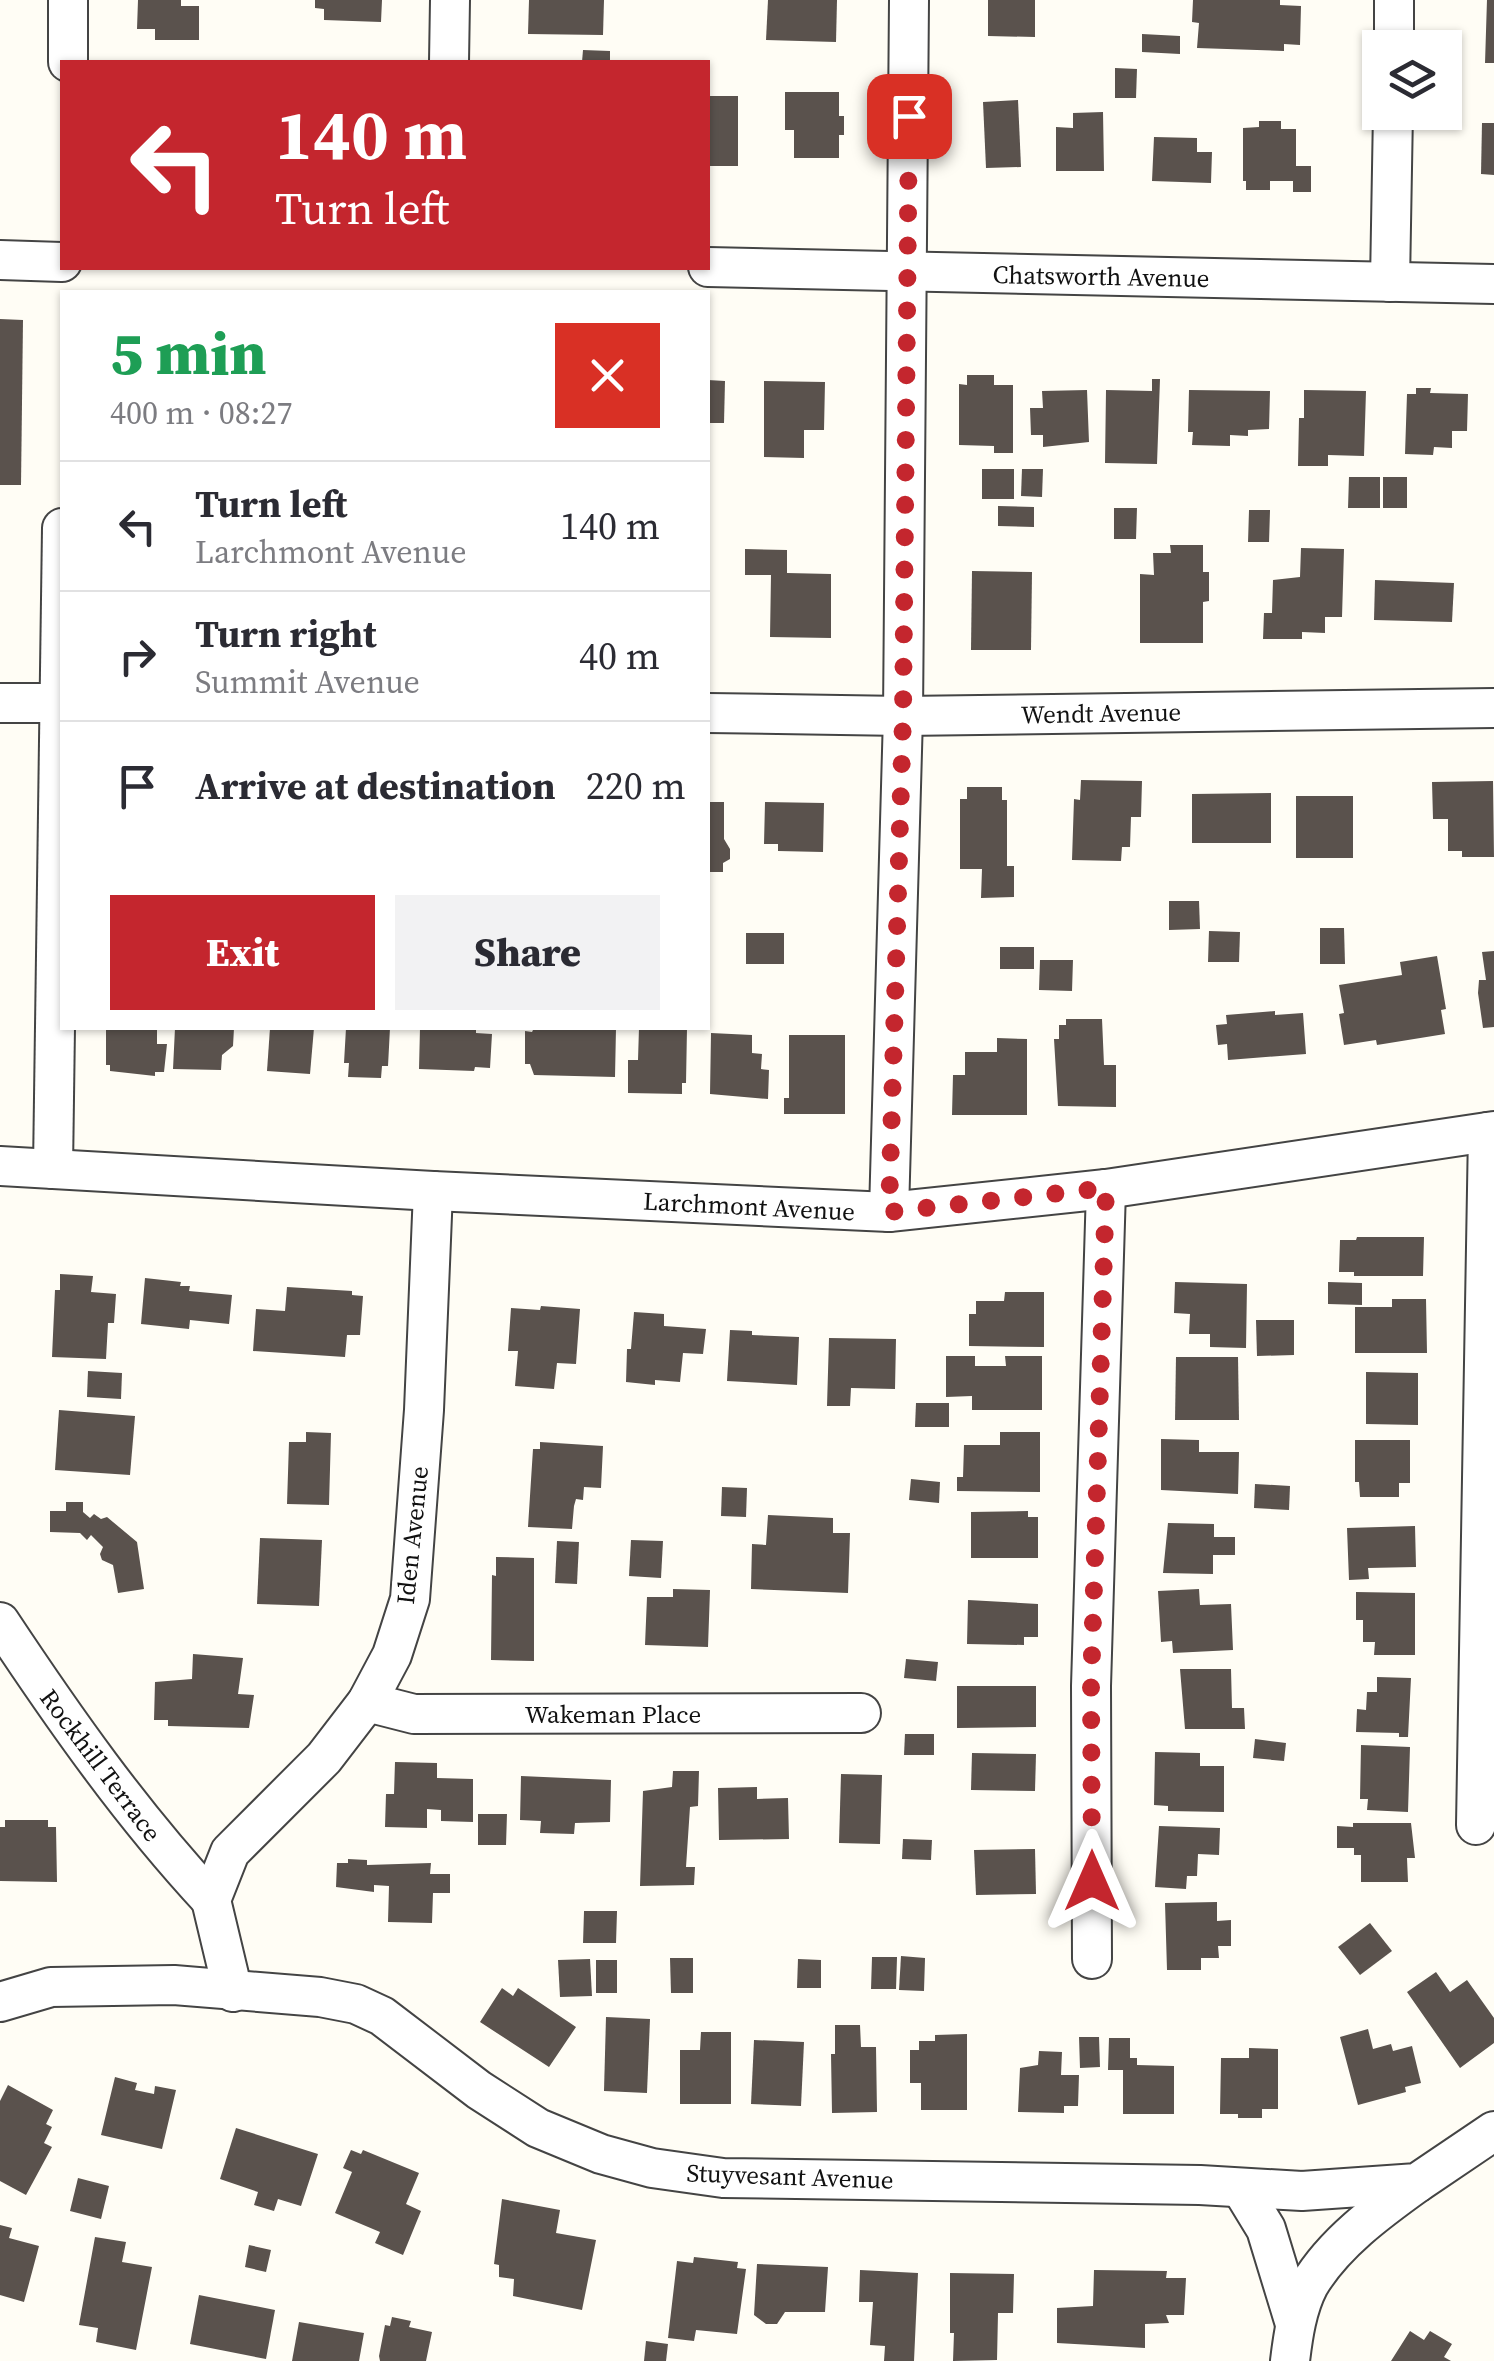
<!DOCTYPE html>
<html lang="en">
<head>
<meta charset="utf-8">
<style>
	body { margin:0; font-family:"Source Serif 4",serif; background:#f2f2f3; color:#2b2b33; height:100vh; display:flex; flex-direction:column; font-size:38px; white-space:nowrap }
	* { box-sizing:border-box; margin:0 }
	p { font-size:32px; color:#7c7c81 }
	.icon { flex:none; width:55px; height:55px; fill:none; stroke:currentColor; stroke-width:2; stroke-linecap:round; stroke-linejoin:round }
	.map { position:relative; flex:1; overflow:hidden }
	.panel { position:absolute; left:60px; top:290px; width:650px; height:740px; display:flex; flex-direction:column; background:#fff; border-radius:0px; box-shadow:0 2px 8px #0004 }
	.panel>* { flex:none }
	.top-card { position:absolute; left:60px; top:60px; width:650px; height:210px; border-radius:0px; box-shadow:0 2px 8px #0004; background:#c4262e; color:#fff; overflow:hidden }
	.tools { position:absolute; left:1362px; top:30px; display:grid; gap:20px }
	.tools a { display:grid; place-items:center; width:100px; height:100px; border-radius:0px; background:#fff; box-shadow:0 2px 8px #0004; font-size:50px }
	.pin { position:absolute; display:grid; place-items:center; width:85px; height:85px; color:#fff; margin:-42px; border-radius:20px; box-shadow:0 5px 15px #0006 }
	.me { position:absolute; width:110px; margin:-55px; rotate:0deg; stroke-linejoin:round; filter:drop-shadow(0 0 8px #0008) }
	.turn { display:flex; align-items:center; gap:35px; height:210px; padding:0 50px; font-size:45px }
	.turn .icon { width:130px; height:130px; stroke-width:2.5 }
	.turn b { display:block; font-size:70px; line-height:85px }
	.round { display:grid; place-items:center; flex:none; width:105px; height:105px; border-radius:0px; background:#f2f2f3 }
	.summary { display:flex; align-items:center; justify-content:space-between; height:170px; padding:0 50px }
	h1 { font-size:60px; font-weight:800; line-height:75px; color:#1e9e55 }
	.primary-button { display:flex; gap:20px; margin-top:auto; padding:20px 50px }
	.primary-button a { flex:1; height:115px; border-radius:0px; background:#c4262e; color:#fff; font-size:40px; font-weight:800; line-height:115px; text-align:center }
	.primary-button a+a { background:#f2f2f3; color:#2b2b33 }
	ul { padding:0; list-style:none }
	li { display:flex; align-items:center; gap:30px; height:130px; padding:0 50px; border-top:2px solid #e1e1e2 }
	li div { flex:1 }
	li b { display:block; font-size:38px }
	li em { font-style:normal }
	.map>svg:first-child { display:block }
</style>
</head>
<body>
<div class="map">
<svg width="1494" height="2361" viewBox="0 0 1494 2361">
	<rect width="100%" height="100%" fill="#fffdf5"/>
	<!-- building -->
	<g fill="#5a524d">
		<path d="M138 0H181V6H199V40H155V29H137Z"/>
		<path d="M315 0H382L381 22 324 20V9L315 8Z"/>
		<path d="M529 0H604L603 35 528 34Z"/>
		<path d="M768 0H837L836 42 766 40Z"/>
		<path d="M988 0H1035V37L988 36Z"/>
		<path d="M1193 0H1280V5L1301 6 1300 45 1284 44V51L1197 48 1199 23 1192 22Z"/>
		<path d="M1487 0H1494V63H1485Z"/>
		<path d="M1142 34 1180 36V54L1142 52Z"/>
		<path d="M583 50 610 51V62H582Z"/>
		<path d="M1115 68 1137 69 1136 98H1115Z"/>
		<path d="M785 92H839V116H844V135H839V158H794V130H785Z"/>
		<rect x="708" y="96" width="30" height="70"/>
		<path d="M1018 100 1021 167 986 168 983 102Z"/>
		<path d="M1103 112 1104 171H1056V127L1073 128V113Z"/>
		<path d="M1259 121H1281V129H1296V166H1311V192H1293V181H1270V190H1246V181H1243V128L1259 127Z"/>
		<path d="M1482 123H1494V175L1481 174Z"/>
		<path d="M1154 137 1197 138V152H1212L1211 183 1152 181Z"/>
		<path d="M0 319 23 320 21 485H0Z"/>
		<path d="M967 375H994V385H1013V453H994V446L959 445V384L967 385Z"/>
		<path d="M1152 379H1160L1157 464 1105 463 1106 390 1152 391Z"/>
		<path d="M708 380 725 381 724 423H708Z"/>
		<path d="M764 381 825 382 824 430H804V458L764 457Z"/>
		<path d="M1416 388H1431L1430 393 1468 394 1467 431H1452V448L1434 447 1433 455 1405 454 1407 394H1416Z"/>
		<path d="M1087 390 1089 442 1043 447V435H1031L1030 408H1043L1042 391Z"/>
		<path d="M1189 390 1270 391 1269 429 1248 430V436L1230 435V446L1192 445 1193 432H1188Z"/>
		<path d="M1304 390 1366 391 1364 456 1328 455V466H1298L1299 418H1304Z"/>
		<rect x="982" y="469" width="32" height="30"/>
		<path d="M1022 469H1043L1042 497 1021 496Z"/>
		<path d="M1349 477H1380V508H1348Z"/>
		<rect x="1383" y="477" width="24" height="31"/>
		<path d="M998 506 1034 507V527L998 526Z"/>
		<path d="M1114 508H1137L1136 539H1114Z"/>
		<path d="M1249 510H1270L1269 542H1248Z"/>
		<path d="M1170 545H1203V572H1209V601L1203 602V643H1140V574L1154 575 1153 553H1171Z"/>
		<path d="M1301 548 1344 549 1342 617H1325V633L1302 632V639H1263L1264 613H1272L1273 580 1300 577Z"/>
		<path d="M745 549 787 550V573L831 574V638L770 637 771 575H745Z"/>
		<path d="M972 571 1032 572 1031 650H971Z"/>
		<path d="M1375 580 1454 583 1452 622 1374 620Z"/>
		<path d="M1081 780 1142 781 1141 817H1131L1130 847H1122L1121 861 1072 860 1074 799 1080 800Z"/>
		<path d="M1493 781 1494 857H1462V851H1448V819H1433L1432 782Z"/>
		<path d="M967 787H1002V800H1007V866H1014V897L981 898 982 869H960V799H967Z"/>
		<path d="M1271 793V843H1192V794Z"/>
		<rect x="1296" y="796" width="57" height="62"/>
		<path d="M708 802H724V839L730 849V859L723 863V872H708Z"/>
		<path d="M765 802 824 803 823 852 778 851V844H764Z"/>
		<path d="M1169 901H1199L1200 929 1169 930Z"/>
		<path d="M1320 928H1344L1345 964H1320Z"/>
		<path d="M1209 931 1240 932 1239 962H1208Z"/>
		<rect x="746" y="933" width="38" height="31"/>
		<rect x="1000" y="947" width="34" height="22"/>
		<path d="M1494 951V1027L1483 1028 1478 993 1479 980H1486L1482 952Z"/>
		<path d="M1437 956 1446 1009 1441 1010 1445 1034 1377 1045 1376 1040 1344 1045 1339 1014 1344 1013 1339 985 1402 975 1400 962Z"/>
		<path d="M1040 960H1073L1072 991 1039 990Z"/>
		<path d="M1275 1011V1015L1303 1013 1306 1054 1228 1060 1227 1044 1218 1045 1216 1025 1227 1024 1226 1015Z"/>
		<path d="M1066 1019H1102L1104 1065H1116V1107L1058 1106 1054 1039H1059V1025H1066Z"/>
		<path d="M106 1028H157V1044H167L164 1072H155V1076L110 1071V1065H106Z"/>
		<path d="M175 1028H234L233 1046 222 1055 221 1070 173 1069Z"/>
		<path d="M270 1028H314L310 1074 267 1071Z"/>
		<path d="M346 1028H390L388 1066H382L381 1078 348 1077 349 1063H344Z"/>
		<path d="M420 1028H476V1033L492 1034 490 1068 475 1067 474 1071 419 1069Z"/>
		<path d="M534 1028H616L615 1077 534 1075 530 1064H525V1031L532 1032Z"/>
		<path d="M639 1028H687L686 1083H682V1094L628 1093V1060H638Z"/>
		<path d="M711 1033 752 1035V1053L762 1054 761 1069 769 1070 768 1099 710 1094Z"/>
		<path d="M789 1035H845V1114H784V1098H789Z"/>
		<path d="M997 1038 1027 1039V1115H952L953 1075H965V1052H997Z"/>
		<path d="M1357 1237H1424L1423 1276H1354V1272H1339L1340 1240H1356Z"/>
		<path d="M60 1274 93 1276 91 1292 116 1294 114 1323H108L106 1359 52 1357 55 1290H60Z"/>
		<path d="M145 1278 181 1282 180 1286H190L189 1291 232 1295 229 1324 190 1320 189 1329 141 1324Z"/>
		<path d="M1175 1282 1247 1284 1246 1348 1210 1347V1334H1189L1190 1314 1174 1313Z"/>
		<path d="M1328 1282 1362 1283V1305L1328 1304Z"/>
		<path d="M287 1287 352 1291V1295L363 1296 360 1335H347L345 1357 253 1351 256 1309 285 1311Z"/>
		<path d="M1005 1292H1044V1347L969 1346V1314H976V1301H1004Z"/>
		<path d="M1392 1299H1426L1427 1353H1355V1307H1392Z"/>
		<path d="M541 1306 580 1309 576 1364 557 1363 554 1389 515 1386 518 1351H508L511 1308 540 1310Z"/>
		<path d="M634 1312 664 1314V1326L706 1329 703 1354 683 1353 680 1382 655 1380V1385L626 1382 627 1349H631Z"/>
		<path d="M1256 1320H1294V1355L1257 1356Z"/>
		<path d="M730 1330 752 1331V1335L799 1337 797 1385 727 1381Z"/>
		<path d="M829 1338 896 1339 895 1389 851 1388 850 1406H827Z"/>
		<path d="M946 1356H975V1366H1006L1005 1356H1042V1410H972V1396L946 1397Z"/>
		<path d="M1176 1357H1238L1239 1420H1175Z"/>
		<path d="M88 1371 122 1373 121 1399 87 1397Z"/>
		<path d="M1366 1372 1418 1373V1425L1366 1424Z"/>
		<path d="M916 1403H949V1427H915Z"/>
		<path d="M59 1410 135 1416 130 1475 55 1470Z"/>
		<path d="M306 1432 331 1433 329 1505 287 1504 289 1442H306Z"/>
		<path d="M1000 1432H1040V1492L957 1491V1477H963L964 1445H1000Z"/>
		<path d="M1161 1439 1199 1440V1452H1239L1238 1494 1161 1490Z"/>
		<path d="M1355 1440H1410V1483H1399V1497H1360L1359 1482H1355Z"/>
		<path d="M540 1442 603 1446 601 1488 584 1487 583 1500 576 1499 574 1506 572 1529 528 1527 533 1449H540Z"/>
		<path d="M911 1479 940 1482 939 1503 909 1500Z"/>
		<path d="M1255 1484 1290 1486 1289 1510 1254 1508Z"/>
		<path d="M722 1487 747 1488 746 1517 721 1516Z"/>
		<path d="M66 1502H83V1512L90 1518 94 1514 101 1519 107 1517 137 1542 144 1589 118 1593 113 1565 102 1560 100 1554 103 1547 91 1535 87 1540 80 1533 50 1532V1511H66Z"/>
		<path d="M1028 1511V1517H1038V1558H971V1512Z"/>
		<path d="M768 1515 833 1518V1533H850L848 1593 751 1589 752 1544 766 1545Z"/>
		<path d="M1168 1523 1214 1524V1537H1235V1555H1213V1574L1163 1573Z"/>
		<path d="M1415 1526 1416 1567 1368 1568 1369 1579 1349 1580 1347 1528Z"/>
		<path d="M260 1538 322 1540 319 1606 257 1604Z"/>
		<path d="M631 1540 663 1541 661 1578 629 1576Z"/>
		<path d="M557 1541 579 1542 577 1584 555 1583Z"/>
		<path d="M496 1557 534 1558V1661L491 1660 492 1575 496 1576Z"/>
		<path d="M673 1589 710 1590 708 1647 645 1645 647 1597H673Z"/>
		<path d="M1199 1589 1200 1605 1231 1604 1233 1650 1173 1653 1172 1641 1161 1642 1158 1591Z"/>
		<path d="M1356 1592 1415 1593V1655H1374L1375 1642H1363V1620H1356Z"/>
		<path d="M968 1600 1038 1604V1637H1024V1645L967 1644Z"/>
		<path d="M193 1654 243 1658 238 1694 254 1695 249 1728 168 1726V1720H154L155 1682 192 1679Z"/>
		<path d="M906 1659 938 1662 936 1681 904 1678Z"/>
		<path d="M1180 1669H1231L1232 1708H1244L1245 1729H1185Z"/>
		<path d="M1377 1677 1411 1678 1408 1737H1399V1733L1356 1732 1357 1709 1366 1710 1367 1692H1377Z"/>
		<path d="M957 1686H1036V1727L957 1728Z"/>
		<path d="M905 1734H934V1755H904Z"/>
		<path d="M1255 1739 1286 1743 1284 1761 1253 1758Z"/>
		<path d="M1361 1745 1410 1747 1408 1812 1367 1810 1368 1799H1360Z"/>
		<path d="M1155 1752 1200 1753V1766H1224V1812L1168 1811V1806L1154 1805Z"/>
		<path d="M972 1753 1036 1754 1035 1791 971 1790Z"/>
		<path d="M395 1762 437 1763V1778L473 1779V1822L441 1821V1810L427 1809V1828L385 1827 386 1794H394Z"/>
		<path d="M673 1771H699L698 1806 690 1807 686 1867H695L694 1885 640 1886 643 1791 672 1787Z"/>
		<path d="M841 1774 882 1775 880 1844 839 1843Z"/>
		<path d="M521 1776 611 1780 610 1822 575 1823 574 1834 540 1833 541 1821 520 1820Z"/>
		<path d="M757 1787V1799L788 1798 789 1839 719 1840 718 1788Z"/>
		<path d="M478 1814H507L506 1845H478Z"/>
		<path d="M5 1820H48V1827H56L57 1882 0 1881V1827H5Z"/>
		<path d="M1353 1823H1411L1415 1858H1407L1408 1882H1361V1855H1354V1848H1337V1826L1353 1827Z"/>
		<path d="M1159 1826 1220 1828 1219 1855 1198 1854 1197 1876H1187L1186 1889 1155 1887Z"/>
		<path d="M903 1839 932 1840 931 1860 902 1859Z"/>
		<path d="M1035 1849 1036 1894 976 1895 974 1850Z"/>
		<path d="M348 1859 367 1860V1865L431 1863 430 1874H450V1893H433L432 1923 388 1922 389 1886 374 1885V1892L336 1887 337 1863H348Z"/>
		<path d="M1217 1902V1921L1231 1920V1946H1218L1219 1958H1201V1970H1167L1165 1903Z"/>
		<path d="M584 1911H617L616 1943H583Z"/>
		<path d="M1370 1923 1392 1951 1360 1975 1338 1947Z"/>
		<path d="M901 1956 925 1958 924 1991 899 1990Z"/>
		<path d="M872 1957H897L896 1989H871Z"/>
		<path d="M670 1958H693V1993H671Z"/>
		<path d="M590 1959 592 1996 560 1997 558 1960Z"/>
		<path d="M798 1959 821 1960V1988H797Z"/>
		<rect x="596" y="1960" width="21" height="33"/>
		<path d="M1436 1972 1450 1992 1467 1980 1494 2018V2043L1460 2068 1407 1992Z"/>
		<path d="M502 1988 513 1996 518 1988 576 2027 549 2067 480 2022Z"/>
		<path d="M606 2017 650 2019 647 2093 604 2091Z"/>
		<path d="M835 2025H860L861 2047H876L877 2112 832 2113 831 2054H835Z"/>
		<path d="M1368 2029 1373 2049 1391 2044 1393 2051 1412 2046 1421 2083 1405 2087 1406 2092 1358 2105 1340 2037Z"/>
		<path d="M701 2032H731V2104H680V2050H700Z"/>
		<path d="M967 2034V2110H921V2083H910V2050H919V2041H935V2035Z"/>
		<path d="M1079 2037H1099L1100 2067 1080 2068Z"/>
		<path d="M1109 2038H1130V2058H1137V2065L1174 2066V2114H1123V2070H1108Z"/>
		<path d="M754 2040 804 2042 801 2106 751 2104Z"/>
		<path d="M1249 2048 1278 2049V2109H1262V2118H1238V2114H1220L1221 2058H1249Z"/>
		<path d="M1039 2051 1062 2052 1061 2075H1079L1078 2106H1064V2113L1018 2112 1020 2068 1038 2065Z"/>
		<path d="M115 2077 137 2083 135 2090 154 2094 155 2086 176 2090 162 2149 101 2135Z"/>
		<path d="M8 2085 53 2110 46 2124 52 2127 44 2143 52 2147 26 2195 0 2181V2101Z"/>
		<path d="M236 2128 318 2154 301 2206 278 2199 274 2211 254 2205 258 2192 220 2179Z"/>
		<path d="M351 2150 361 2154 363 2150 419 2173 406 2204 421 2211 403 2255 375 2243 380 2232 335 2213 352 2172 343 2168Z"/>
		<path d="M78 2178 109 2186 101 2219 70 2211Z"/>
		<path d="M502 2199 560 2210 556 2233 596 2240 582 2310 513 2296 514 2279 499 2277V2265L494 2264Z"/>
		<path d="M0 2225 12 2228 9 2238 39 2246 24 2302 0 2295Z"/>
		<path d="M95 2237 126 2242 122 2262 152 2267 136 2350 96 2342 98 2328 79 2325Z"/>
		<path d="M249 2245 271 2250 266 2272 245 2267Z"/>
		<path d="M694 2257 738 2262 737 2268 746 2269 737 2334 696 2330 694 2341 668 2338 677 2261 693 2263Z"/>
		<path d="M757 2264 828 2267 825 2312H785L777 2324H766L754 2315Z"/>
		<path d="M860 2270 918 2273 914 2361H884L885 2346 870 2345 873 2302H859Z"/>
		<path d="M1094 2270 1167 2271 1166 2278H1186L1184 2315H1166L1169 2323 1145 2324V2348L1057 2343V2308L1093 2306Z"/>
		<path d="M950 2273 1014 2274 1013 2313H998L997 2360 953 2361 954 2333H950Z"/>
		<path d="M199 2295 275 2310 266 2359 190 2344Z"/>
		<path d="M392 2317 411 2321 409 2327 432 2332 426 2361H380L379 2356 385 2325 390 2326Z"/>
		<path d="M299 2322 364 2333 359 2361H292Z"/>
		<path d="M1410 2331 1424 2340 1430 2331 1452 2344 1444 2357 1451 2361H1391Z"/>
		<path d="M646 2341 668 2344 666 2361H644Z"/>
	</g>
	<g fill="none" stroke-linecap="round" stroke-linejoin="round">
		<!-- minor casing -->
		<g stroke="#444" stroke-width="42">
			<g id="minor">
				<path d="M1394 48V0"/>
				<path d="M68 62V0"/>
				<path d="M449 62 450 0"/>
				<path d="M0 260 62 262"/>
				<path d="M708 267 1494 284"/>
				<path d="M1390 282 1393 112"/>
				<path d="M0 703H62"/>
				<path d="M708 713 903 716 1494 708"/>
				<path d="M0 1166 433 1191 889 1212 1106 1189 1494 1131"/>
				<path d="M53 1169 62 528"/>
				<path d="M889 1212 903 716 909 0"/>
				<path d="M0 1622C65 1720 131 1814 211 1900"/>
				<path d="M367 1702 414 1714 861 1713"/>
				<path d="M1476 1825 1488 1132"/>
				<path d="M1092 1959 1091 1686 1106 1189"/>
				<path d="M233 1992 211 1900 230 1852 324 1758 367 1702 392 1655 410 1599 424 1410 433 1191"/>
				<path d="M0 2002 51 1987 174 1985 320 1997 356 2004 382 2016 479 2090 538 2128 601 2154 652 2168 723 2178 1200 2185 1302 2191 1417 2183 1494 2131"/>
				<path d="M1241 2188 1266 2229 1295 2324"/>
				<path d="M1290 2361C1293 2336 1297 2308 1309 2285 1334 2243 1378 2211 1417 2183"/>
			</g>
		</g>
		<!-- minor -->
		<use href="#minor" stroke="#fff" stroke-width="38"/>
	</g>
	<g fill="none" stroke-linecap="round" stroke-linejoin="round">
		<!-- route -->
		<path stroke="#c4262e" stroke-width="18" stroke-dasharray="0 32.4" d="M909 116 903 716 889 1212 1106 1188 1091 1686 1092 1881"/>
	</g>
	<g text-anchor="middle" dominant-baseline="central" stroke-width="10" stroke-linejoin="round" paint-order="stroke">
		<!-- street labels -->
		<g font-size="25" fill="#111" stroke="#fff">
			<text transform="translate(1101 276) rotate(1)">Chatsworth Avenue</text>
			<text transform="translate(1101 713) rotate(-1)">Wendt Avenue</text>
			<text transform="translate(749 1206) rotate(3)">Larchmont Avenue</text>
			<text transform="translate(412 1535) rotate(-84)">Iden Avenue</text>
			<text x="613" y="1714">Wakeman Place</text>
			<text transform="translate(101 1765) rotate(53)">Rockhill Terrace</text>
			<text transform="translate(790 2176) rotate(2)">Stuyvesant Avenue</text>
		</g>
	</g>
</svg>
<div class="tools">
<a><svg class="icon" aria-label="layers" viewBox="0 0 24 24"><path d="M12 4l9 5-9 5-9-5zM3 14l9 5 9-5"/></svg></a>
</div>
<div class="pin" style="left:909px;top:116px;background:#d93025"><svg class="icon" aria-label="arrive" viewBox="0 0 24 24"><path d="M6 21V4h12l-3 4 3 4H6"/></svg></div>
<svg class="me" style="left:1092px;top:1881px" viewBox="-20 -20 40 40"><path d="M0-17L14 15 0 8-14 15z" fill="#c4262e" stroke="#fff" stroke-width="4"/></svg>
<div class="top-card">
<div class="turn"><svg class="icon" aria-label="left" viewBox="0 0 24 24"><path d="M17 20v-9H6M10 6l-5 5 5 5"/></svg><div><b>140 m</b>Turn left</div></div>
</div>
<section class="panel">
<div class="summary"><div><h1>5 min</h1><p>400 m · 08:27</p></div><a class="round" style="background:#d93025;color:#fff"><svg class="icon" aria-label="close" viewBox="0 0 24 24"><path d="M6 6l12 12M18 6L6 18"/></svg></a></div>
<ul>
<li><svg class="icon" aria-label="left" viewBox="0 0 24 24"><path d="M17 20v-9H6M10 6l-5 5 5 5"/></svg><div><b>Turn left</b><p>Larchmont Avenue</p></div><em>140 m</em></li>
<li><svg class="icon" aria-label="right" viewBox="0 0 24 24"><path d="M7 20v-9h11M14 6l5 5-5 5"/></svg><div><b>Turn right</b><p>Summit Avenue</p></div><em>40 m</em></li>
<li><svg class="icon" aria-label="arrive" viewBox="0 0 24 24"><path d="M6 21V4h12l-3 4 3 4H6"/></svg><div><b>Arrive at destination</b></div><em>220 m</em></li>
</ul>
<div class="primary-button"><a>Exit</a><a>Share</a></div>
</section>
</div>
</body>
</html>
